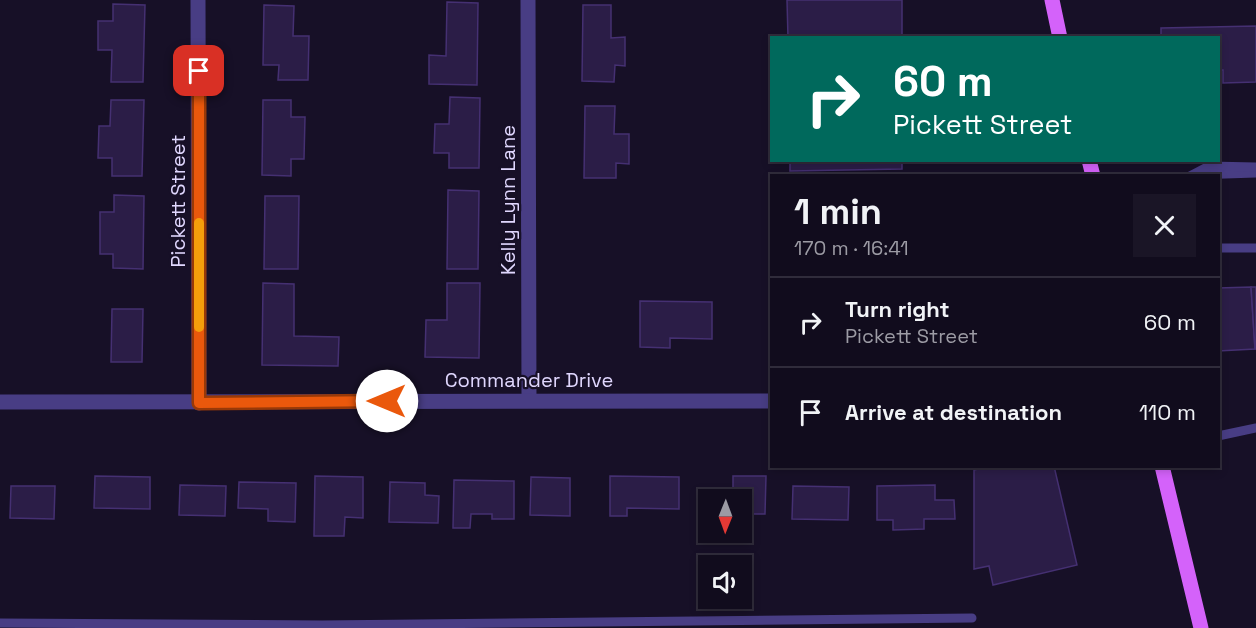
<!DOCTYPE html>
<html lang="en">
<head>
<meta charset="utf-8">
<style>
	body { margin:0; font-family:"Space Grotesk",sans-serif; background:#1a1526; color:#f1f3f6; height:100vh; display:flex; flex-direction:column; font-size:22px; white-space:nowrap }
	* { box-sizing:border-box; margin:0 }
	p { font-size:20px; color:#9c9ba4 }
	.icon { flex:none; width:33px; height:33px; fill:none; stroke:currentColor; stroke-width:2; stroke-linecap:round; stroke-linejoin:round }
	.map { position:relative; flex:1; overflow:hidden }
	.drawer { position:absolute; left:770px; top:174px; width:450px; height:294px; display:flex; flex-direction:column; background:#110c1d; border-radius:0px; box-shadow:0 3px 9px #0003,0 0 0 2px #302c3b }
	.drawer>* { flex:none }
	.top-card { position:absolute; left:770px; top:36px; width:450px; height:126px; border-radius:0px; box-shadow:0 3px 9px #0003,0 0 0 2px #302c3b; background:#00695c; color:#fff; overflow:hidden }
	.needle { width:39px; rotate:181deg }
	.tools { position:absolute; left:698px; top:489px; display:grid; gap:12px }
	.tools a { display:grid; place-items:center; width:54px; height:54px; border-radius:0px; background:#110c1d; box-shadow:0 3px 9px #0003,0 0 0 2px #302c3b; font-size:30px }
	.pin { position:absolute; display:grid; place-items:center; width:51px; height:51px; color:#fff; margin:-26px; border-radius:12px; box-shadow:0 3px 9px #0006 }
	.me { position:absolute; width:66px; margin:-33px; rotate:270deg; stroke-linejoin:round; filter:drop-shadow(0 0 4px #0008) }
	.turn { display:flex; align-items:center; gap:21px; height:126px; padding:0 24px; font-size:27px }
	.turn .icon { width:78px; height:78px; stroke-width:2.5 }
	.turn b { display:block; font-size:42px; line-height:51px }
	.round { display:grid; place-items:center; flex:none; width:63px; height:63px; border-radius:0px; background:#1a1526 }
	.head { display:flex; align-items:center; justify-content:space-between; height:102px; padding:0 24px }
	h1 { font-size:36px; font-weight:600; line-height:45px }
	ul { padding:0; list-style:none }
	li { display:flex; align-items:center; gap:18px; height:90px; padding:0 24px; border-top:2px solid #302c3b }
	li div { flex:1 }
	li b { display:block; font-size:22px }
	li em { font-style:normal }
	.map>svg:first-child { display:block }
</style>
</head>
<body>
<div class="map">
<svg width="1256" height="628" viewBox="0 0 1256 628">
	<rect width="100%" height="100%" fill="#171027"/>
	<!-- building -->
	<g fill="#2b1d47" stroke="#453072" stroke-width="1.5">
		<path d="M787 0H902V38H788Z"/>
		<path d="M447 2 478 3 477 85 429 84V55L446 56Z"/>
		<path d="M113 4 145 5 143 82H111L112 50H98V21H113Z"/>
		<path d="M264 5 294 6 293 36H309L308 80H278L279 65H263Z"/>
		<path d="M583 5H611V38L625 37V66L615 65 614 82 582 81Z"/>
		<path d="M1256 26V82L1223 83V70H1218V38H1161V28Z"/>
		<path d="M450 97 480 98 479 168H449V153H434L435 124H449Z"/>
		<path d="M111 100H144L142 176H112V158H98L99 126H110Z"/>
		<path d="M263 100H291V117H305L304 159H291V176L262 175Z"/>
		<path d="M585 106H615L614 134H629V164L616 163V178H584Z"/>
		<path d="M790 160H902V169L790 171Z"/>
		<path d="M448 190 479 191 478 269H447Z"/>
		<path d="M114 195 144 196 143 269 113 268V254H100V212H114Z"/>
		<path d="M265 196H299L298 269H264Z"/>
		<path d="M263 283 294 284V336L339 337 338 366 262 365Z"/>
		<path d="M447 283H480L479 358 425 357 426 320H447Z"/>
		<path d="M1251 287 1255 349 1218 351V288Z"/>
		<path d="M1251 287H1256V349H1255Z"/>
		<path d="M640 301 712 302V339L670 338V348L640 347Z"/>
		<path d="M112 309H143L142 362H111Z"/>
		<path d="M990 466H1054L1077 565 993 585 989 566 974 569V470Z"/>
		<path d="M95 476 150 477V509L94 508Z"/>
		<path d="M315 476 363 477V518L345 517 344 536H314Z"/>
		<path d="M610 476 679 477V509L627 508V516H610Z"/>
		<path d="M733 476H766L765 514H750L749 524H741V500H708V524L700 523 701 490 733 491Z"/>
		<path d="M531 477 570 478V516L530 515Z"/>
		<path d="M454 480 514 481V519H492V514H471L470 528H453Z"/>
		<path d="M239 482 296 483 295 522 268 521V509L238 508Z"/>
		<path d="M390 482 425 483V495L439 496 438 523 389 522Z"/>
		<path d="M180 485 226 486 225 516 179 515Z"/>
		<path d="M935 485V500H954L955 519H924V529L893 530V520H877V486Z"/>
		<path d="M11 486H55L54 519 10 518Z"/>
		<path d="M793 486 849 487 848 520 792 519Z"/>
	</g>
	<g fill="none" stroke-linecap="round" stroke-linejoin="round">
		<!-- lane -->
		<g stroke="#483d84" stroke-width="9">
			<path d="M1195 175 1256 173"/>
			<path d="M1190 176 1209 166 1256 167"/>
			<path d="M1218 248H1256"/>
			<path d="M1218 436 1256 428"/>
			<path d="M0 623 322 625 972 618"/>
		</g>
		<!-- street -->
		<g stroke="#483d84" stroke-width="15">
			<path d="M198 0 199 403"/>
			<path d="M528 0 529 400"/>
			<path d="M0 402 771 401"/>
		</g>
		<!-- primary -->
		<g stroke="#d462fa" stroke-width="15">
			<path d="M1052 0 1060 38"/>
			<path d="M1089 160 1093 176"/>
			<path d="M1162 466 1201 628"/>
		</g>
	</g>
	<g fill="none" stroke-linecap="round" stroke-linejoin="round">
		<!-- route casing -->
		<g stroke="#983908" stroke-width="15">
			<path id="route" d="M199 71V403L387 401"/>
		</g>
		<!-- route -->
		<use href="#route" stroke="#ea580c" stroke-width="10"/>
		<!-- slow -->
		<path stroke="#f59e0b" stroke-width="10" d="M199 223V327"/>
	</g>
	<g text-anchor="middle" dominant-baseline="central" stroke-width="4.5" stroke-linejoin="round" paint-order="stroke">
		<!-- street labels -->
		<g font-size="20" fill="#e0d7fe" stroke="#171027">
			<text transform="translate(508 200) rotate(-90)">Kelly Lynn Lane</text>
			<text transform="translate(178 201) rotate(-90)">Pickett Street</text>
			<text x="529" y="380">Commander Drive</text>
		</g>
	</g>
</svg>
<div class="tools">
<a><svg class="needle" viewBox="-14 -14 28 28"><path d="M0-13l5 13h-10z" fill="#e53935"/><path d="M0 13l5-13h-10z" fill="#9c9ba4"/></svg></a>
<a><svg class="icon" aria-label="sound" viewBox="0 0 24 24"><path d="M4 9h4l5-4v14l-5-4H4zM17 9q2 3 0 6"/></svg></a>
</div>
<div class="pin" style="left:199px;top:71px;background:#d93025"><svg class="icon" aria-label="arrive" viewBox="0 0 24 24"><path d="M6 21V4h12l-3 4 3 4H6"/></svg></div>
<svg class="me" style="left:387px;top:401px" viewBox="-20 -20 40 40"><circle r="19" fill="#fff"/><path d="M0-13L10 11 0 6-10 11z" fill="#ea580c"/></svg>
<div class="top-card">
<div class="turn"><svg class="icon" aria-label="right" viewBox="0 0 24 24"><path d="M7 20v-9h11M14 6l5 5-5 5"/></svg><div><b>60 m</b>Pickett Street</div></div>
</div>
<section class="drawer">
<div class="head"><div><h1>1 min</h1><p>170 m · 16:41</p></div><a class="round"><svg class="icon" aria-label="close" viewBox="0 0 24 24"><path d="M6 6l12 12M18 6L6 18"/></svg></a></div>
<ul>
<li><svg class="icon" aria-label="right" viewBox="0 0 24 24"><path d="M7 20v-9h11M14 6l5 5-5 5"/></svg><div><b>Turn right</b><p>Pickett Street</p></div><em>60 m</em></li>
<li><svg class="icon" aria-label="arrive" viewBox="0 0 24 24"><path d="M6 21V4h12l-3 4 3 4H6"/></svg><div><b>Arrive at destination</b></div><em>110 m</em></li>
</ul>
</section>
</div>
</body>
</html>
